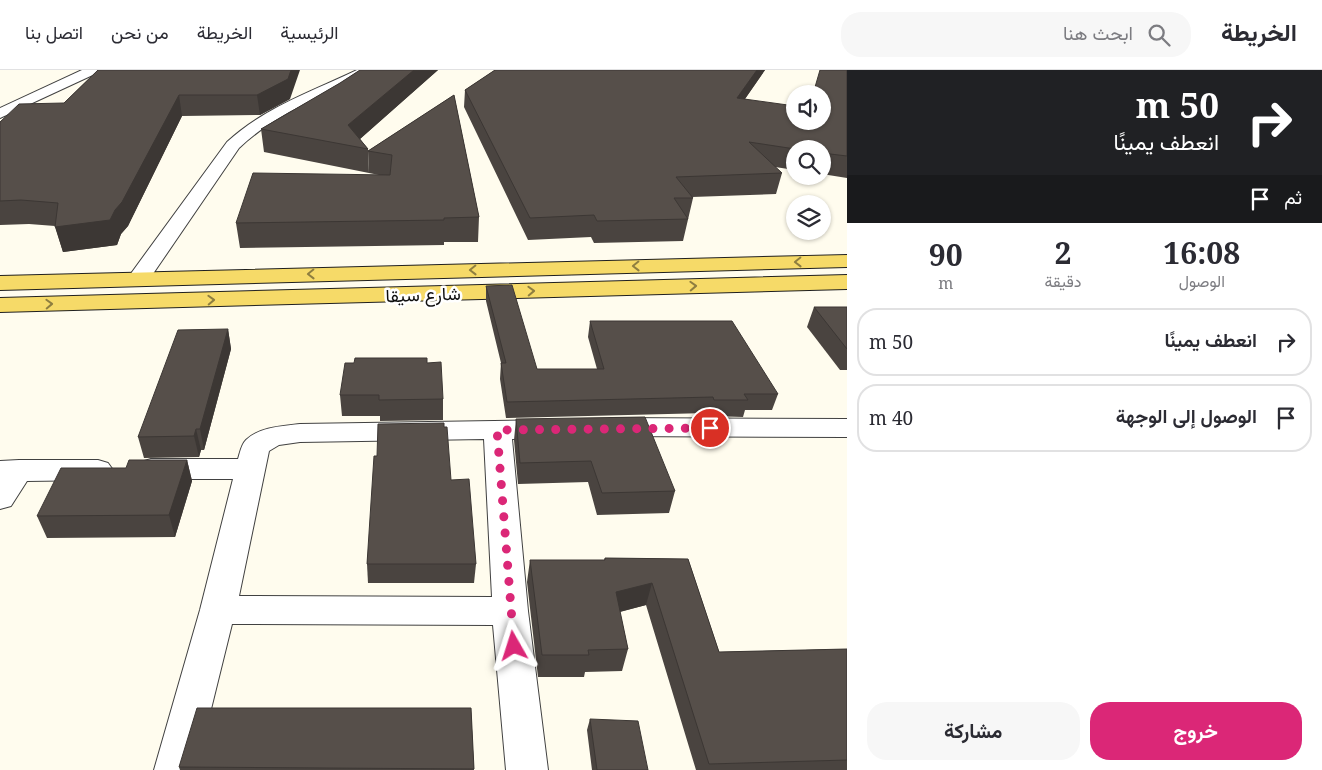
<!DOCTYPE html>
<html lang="ar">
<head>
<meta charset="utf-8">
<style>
	body { margin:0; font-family:"Noto Serif",Vazirmatn,serif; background:#f7f7f7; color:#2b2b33; direction:rtl; height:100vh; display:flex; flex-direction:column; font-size:19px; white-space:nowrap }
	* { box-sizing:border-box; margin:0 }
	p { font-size:16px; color:#7c7c81 }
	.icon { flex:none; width:28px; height:28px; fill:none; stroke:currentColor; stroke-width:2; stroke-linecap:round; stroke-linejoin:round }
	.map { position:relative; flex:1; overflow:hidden; direction:ltr }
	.drawer { display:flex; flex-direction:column; background:#fff; width:475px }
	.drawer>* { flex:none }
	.guide { background:#202124; color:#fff; overflow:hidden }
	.controls { position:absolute; left:786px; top:15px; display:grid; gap:10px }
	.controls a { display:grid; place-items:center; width:45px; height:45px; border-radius:50%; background:#fff; box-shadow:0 1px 4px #0004; font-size:25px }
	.pin { position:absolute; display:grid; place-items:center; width:42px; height:42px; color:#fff; margin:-21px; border:2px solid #fff; border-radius:50%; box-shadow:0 1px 5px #0007 }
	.me { position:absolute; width:55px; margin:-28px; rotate:354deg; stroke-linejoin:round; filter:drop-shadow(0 0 4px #0008) }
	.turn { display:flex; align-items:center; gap:18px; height:105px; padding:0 20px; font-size:22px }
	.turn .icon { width:65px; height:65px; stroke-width:2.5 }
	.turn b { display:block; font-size:35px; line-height:42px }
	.then { display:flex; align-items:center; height:48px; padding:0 20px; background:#0003; gap:10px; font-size:19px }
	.eta { display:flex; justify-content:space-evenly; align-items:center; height:85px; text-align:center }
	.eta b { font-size:30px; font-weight:700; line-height:35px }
	.primary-button { display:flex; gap:10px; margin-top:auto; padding:10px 20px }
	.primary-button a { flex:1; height:58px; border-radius:20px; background:#db2777; color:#fff; font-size:20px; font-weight:700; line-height:58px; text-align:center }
	.primary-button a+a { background:#f7f7f7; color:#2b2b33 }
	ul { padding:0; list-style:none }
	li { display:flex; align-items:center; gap:15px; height:68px; margin:0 10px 8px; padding:0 10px; border:2px solid #e1e1e2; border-radius:20px }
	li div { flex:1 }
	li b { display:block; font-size:19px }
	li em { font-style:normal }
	header { display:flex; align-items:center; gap:30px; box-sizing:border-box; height:70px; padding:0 25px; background:#fff; border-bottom:1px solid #e1e1e2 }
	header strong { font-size:24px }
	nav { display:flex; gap:28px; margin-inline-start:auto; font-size:18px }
	.search { width:350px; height:45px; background:#f7f7f7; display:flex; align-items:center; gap:12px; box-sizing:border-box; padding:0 18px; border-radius:20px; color:#7c7c81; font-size:19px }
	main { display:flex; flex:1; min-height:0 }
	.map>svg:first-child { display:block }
</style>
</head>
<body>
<header>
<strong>الخريطة</strong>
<div class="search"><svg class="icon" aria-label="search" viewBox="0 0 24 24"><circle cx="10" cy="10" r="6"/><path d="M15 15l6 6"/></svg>ابحث هنا</div>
<nav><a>الرئيسية</a><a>الخريطة</a><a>من نحن</a><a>اتصل بنا</a></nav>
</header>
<main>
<section class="drawer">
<div class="guide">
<div class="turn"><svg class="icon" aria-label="right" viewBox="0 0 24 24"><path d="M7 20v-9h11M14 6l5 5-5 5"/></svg><div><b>50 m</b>انعطف يمينًا</div></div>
<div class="then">ثم<svg class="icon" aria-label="arrive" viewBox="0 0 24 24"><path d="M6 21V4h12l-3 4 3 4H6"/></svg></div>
</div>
<div class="eta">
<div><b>16:08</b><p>الوصول</p></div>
<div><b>2</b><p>دقيقة</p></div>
<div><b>90</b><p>m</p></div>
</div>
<ul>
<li><svg class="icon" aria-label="right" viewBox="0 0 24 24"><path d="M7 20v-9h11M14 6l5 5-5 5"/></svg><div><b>انعطف يمينًا</b></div><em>50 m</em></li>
<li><svg class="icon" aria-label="arrive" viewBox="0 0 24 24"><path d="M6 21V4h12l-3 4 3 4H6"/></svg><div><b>الوصول إلى الوجهة</b></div><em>40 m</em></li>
</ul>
<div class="primary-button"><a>خروج</a><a>مشاركة</a></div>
</section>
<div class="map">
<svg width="847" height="700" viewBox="0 0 847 700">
	<rect width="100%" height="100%" fill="#fffcee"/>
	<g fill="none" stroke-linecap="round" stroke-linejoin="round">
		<!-- minor casing -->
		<g stroke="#414141" stroke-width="2">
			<g id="minor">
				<path d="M82 0H98L97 3 0 48V38Z"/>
				<path d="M357 0H373L372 3C325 25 277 42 239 78L146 214 138 215 130 214 127 209 227 72C265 37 311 22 357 0Z"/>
				<path d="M611 348 847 349V367L611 366 601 363 597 357 601 351Z"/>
				<path d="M553 350 563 353 567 359 563 365 553 368 512 369 528 541 548 700H506L493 555 232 554 196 700H154L200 540 233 409H151L141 406 136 399 141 392 151 389H238C240 383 241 375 246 370 259 357 283 356 300 354ZM484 369 492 527 239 526 269 381 279 375 300 372Z"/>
				<path d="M19 390H98L108 393 113 400 108 407 98 410 27 411 11 436 0 439V391Z"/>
			</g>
		</g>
		<!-- major casing -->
		<g stroke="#1f1f1f" stroke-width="2">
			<g id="major">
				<path d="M847 185V197L0 220V206Z"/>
				<path d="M847 205V219L0 242V228Z"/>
			</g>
		</g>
		<!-- minor -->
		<use href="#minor" fill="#fff" fill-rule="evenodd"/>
		<!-- major -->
		<use href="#major" fill="#f6da68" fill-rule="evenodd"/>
	</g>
	<!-- wall -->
	<g fill="#4a4440">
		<path d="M98 0 290 29 260 45 182 46 128 156 121 164 117 175 63 182 55 156 29 154 0 155V52L64 33Z"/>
		<path d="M360 0H438L360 69 368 79 369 103 264 82 261 59 340 13Z"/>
		<path d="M495 0H765L745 29 822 51 847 0V108L822 104V79H795V100L775 97 782 103 776 124 692 127 693 128 683 171 594 173 591 167 528 170 464 37 465 20Z"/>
		<path d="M454 25 479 147 478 172H444V175L240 178 236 153 379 105 369 103 368 81Z"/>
		<path d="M486 216 537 299H597L588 267 590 251 778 324 772 340H745L743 347 710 346 708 343 506 348 500 309 501 293 486 231Z"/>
		<path d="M814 237H847V300H840L807 257Z"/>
		<path d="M228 259 231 279 204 380H201L199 387 144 388 138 367Z"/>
		<path d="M427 293 443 329V350L380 351V346H342L340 325Z"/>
		<path d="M516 349 675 421 669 443 597 445 588 412 518 414 514 370Z"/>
		<path d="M377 386 451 410 476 494 474 513H368L367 494Z"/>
		<path d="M187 390 192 411 175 467 47 468 37 446 126 398Z"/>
		<path d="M605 488 688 489 719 582 847 579V700H696L646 535 620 542 628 579 622 601 585 602 584 607H538L527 512 530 490H604Z"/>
		<path d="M471 638 474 700H180L179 697Z"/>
		<path d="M590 649 648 700H592L587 660Z"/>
	</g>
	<!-- shaded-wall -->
	<g fill="#3c3734">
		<path d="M291 0H300L290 29 260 45 257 25Z"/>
		<path d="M414 0H438L352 76 348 55Z"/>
		<path d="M757 0H765L733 46 737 28Z"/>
		<path d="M179 25 182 46 128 156 121 164 117 175 63 182 55 157 115 140Z"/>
		<path d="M228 259 231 279 204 380 200 359Z"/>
		<path d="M196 359 201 380 199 387 194 366Z"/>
		<path d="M187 390 192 411 175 467 169 445Z"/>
		<path d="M652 513 646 535 611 544 616 522Z"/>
	</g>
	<!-- building -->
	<g fill="#564f4a" stroke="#3c3734">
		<path d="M98 0H291L288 9 257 25H179L122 132 115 140 110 150 55 157 58 133 21 130 0 131V52L19 34 64 33Z"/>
		<path d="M360 0H414L348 55 368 79 261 59 340 13Z"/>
		<path d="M495 0H757L737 28 795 36V51H822V24H813L820 0H847V86L822 83V79H795L749 72 782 103 676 107 693 128H674L688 149 597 151 594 145 530 148 465 20Z"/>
		<path d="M454 25 479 147 444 148V150L236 153 253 103 390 105 392 85 368 81Z"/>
		<path d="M512 215 537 299H604L590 251H732L778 324H744L748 330H714L713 327 507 332 501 293H506L486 216Z"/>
		<path d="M814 237H847V279Z"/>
		<path d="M228 259 200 359H196L194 366 138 367 178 260Z"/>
		<path d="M355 288H427V293L441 292 443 329 379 330V325H340L345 293H354Z"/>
		<path d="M645 347 675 421 602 423 591 391 520 393 516 349Z"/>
		<path d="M444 353V357H447L451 410 469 409 476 494H367L374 386H377L378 354Z"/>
		<path d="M129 390H187L169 445 37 446 61 398H126Z"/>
		<path d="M605 488 688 489 719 582 847 579V690L709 694 652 513 616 522 628 579 588 580 589 585H542L530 490H605Z"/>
		<path d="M197 638H471L474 699 179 697Z"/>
		<path d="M590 649 638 651 648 700H597Z"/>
	</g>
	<!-- one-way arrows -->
	<defs><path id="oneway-chevron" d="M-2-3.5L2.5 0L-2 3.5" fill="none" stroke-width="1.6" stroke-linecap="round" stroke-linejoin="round" transform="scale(1.25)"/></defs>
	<g stroke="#8e7e40">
		<use href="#oneway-chevron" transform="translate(798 192) rotate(179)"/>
		<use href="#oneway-chevron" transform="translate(636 196) rotate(179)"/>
		<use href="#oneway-chevron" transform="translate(473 200) rotate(179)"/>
		<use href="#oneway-chevron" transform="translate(311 204) rotate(179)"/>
		<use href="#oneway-chevron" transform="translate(693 216) rotate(-2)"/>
		<use href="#oneway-chevron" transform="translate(531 221) rotate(-2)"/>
		<use href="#oneway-chevron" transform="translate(211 230) rotate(-2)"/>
		<use href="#oneway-chevron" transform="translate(49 234) rotate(-2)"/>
	</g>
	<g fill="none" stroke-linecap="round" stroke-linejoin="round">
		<!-- route -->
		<path stroke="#db2777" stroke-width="9" stroke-dasharray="0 16.2" d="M514 576 497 360 710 358"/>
	</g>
	<g text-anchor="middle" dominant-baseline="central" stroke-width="5" stroke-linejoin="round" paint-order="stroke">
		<!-- street labels -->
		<g font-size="18" fill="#0e0e0e" stroke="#fff">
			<text transform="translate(423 224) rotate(-2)">شارع سيقا</text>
		</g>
	</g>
</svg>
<div class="controls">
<a><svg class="icon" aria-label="sound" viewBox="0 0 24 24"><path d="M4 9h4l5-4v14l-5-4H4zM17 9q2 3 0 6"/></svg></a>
<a><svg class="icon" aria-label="search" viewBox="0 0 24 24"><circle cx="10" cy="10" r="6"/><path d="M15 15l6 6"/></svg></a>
<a><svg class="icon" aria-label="layers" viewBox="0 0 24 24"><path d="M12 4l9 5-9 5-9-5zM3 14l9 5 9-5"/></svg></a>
</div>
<div class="pin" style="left:710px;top:358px;background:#d93025"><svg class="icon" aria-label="arrive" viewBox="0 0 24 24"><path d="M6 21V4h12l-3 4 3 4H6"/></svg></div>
<svg class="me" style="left:514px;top:576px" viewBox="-20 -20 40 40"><path d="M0-17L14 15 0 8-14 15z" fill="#db2777" stroke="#fff" stroke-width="4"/></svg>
</div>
</main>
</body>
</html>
